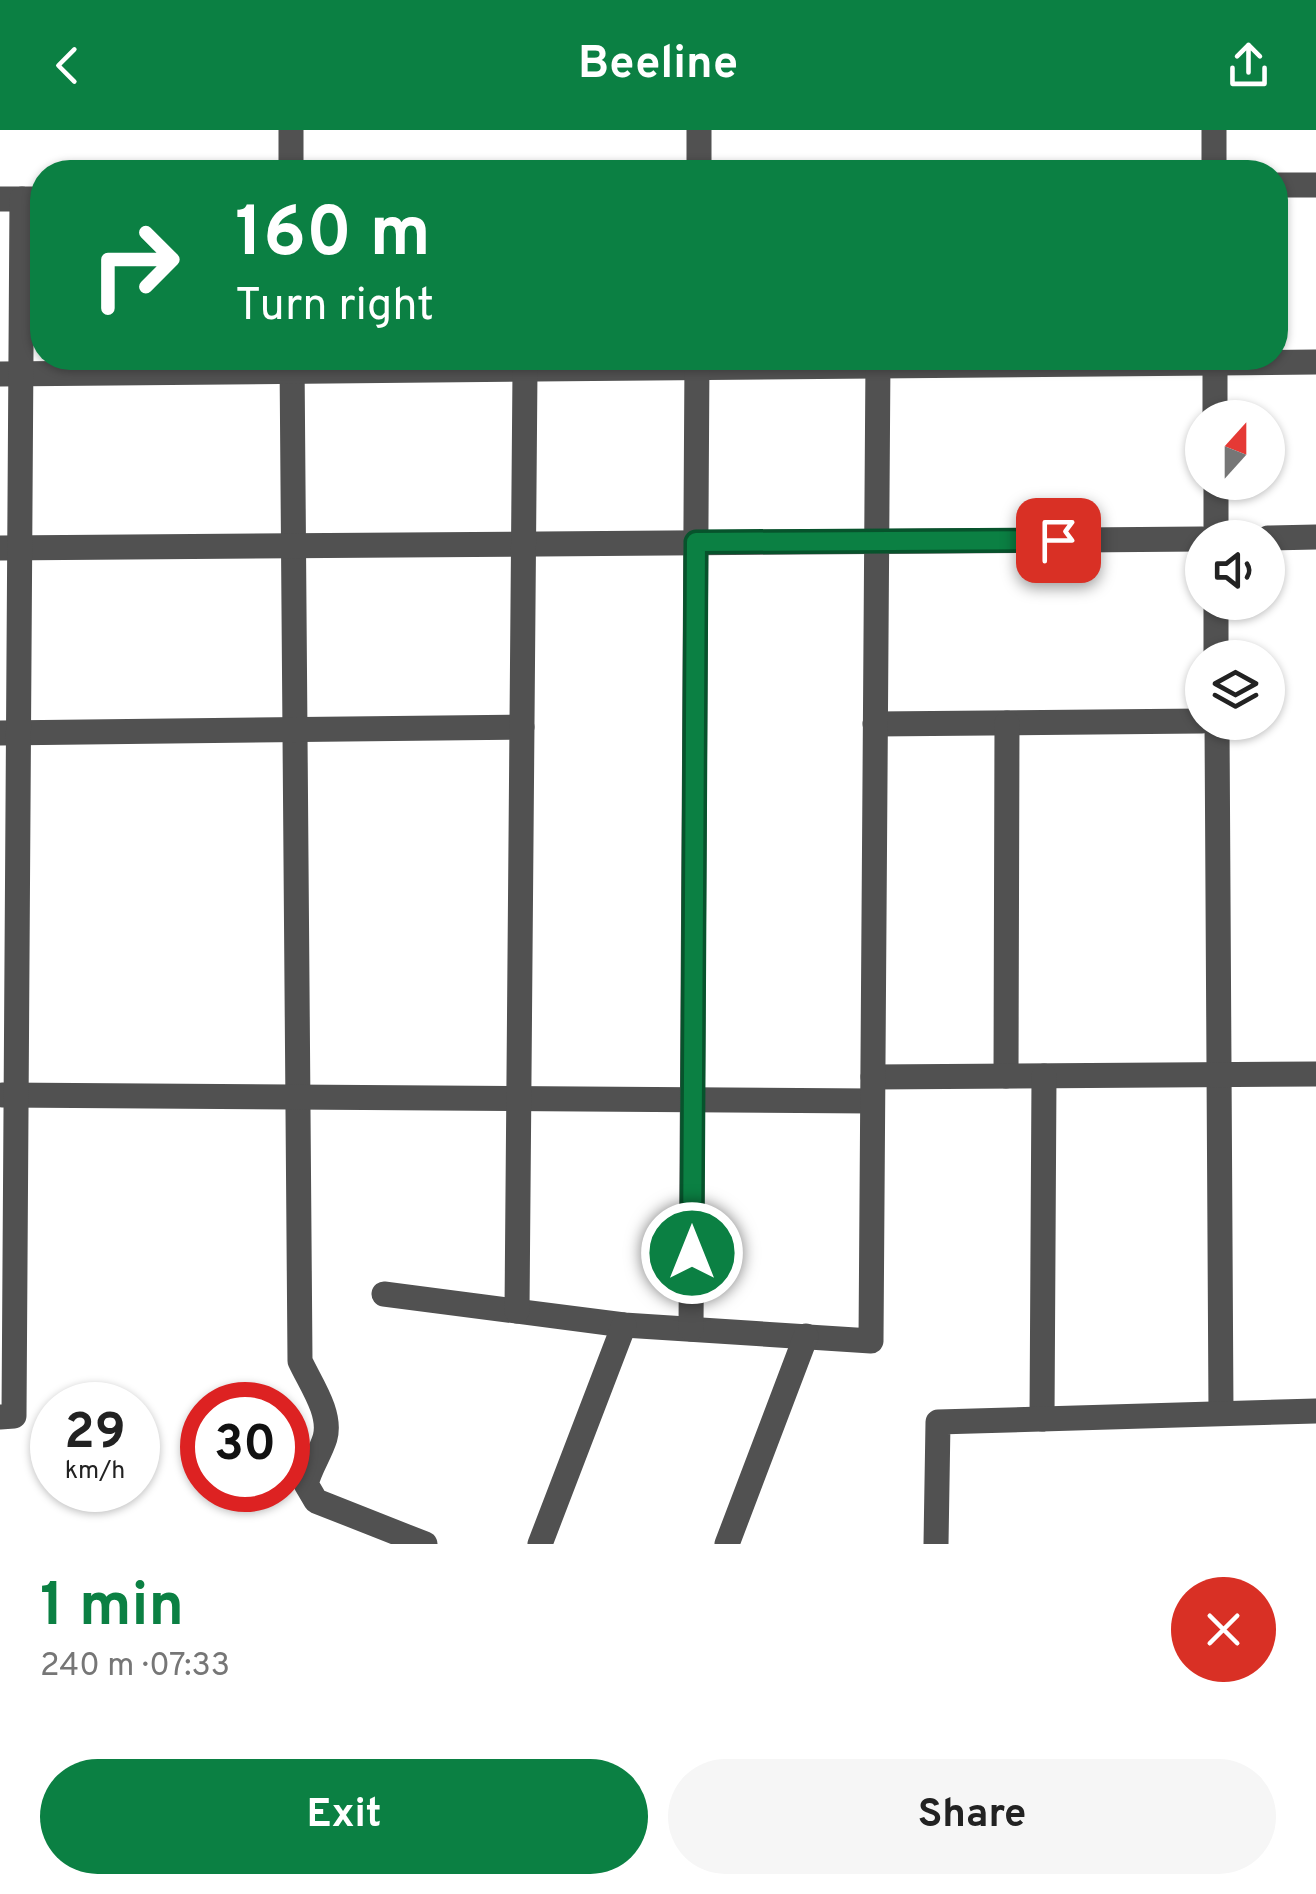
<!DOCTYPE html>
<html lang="en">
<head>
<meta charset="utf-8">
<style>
	body { margin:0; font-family:Overpass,sans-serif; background:#f6f6f6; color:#222; height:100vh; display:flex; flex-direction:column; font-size:38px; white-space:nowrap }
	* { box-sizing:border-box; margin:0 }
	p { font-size:32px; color:#767676 }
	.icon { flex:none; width:55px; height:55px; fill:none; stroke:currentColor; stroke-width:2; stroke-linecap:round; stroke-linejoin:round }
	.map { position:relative; height:1414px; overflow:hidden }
	.side { display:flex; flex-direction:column; background:#fff; flex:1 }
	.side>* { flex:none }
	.banner { position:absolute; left:30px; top:30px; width:1258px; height:210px; border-radius:40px; box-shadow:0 2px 8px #0004; background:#0b8043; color:#fff; overflow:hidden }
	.needle { width:65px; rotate:21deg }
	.controls { position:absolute; left:1185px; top:270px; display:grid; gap:20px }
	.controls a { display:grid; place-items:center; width:100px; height:100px; border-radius:50%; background:#fff; box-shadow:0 2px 8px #0004; font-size:50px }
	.speed { position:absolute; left:30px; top:1252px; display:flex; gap:20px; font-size:50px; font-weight:700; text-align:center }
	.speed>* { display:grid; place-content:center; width:130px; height:130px; border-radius:50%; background:#fff; box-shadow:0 2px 8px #0004; line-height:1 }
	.speed small { font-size:25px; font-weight:400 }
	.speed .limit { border:15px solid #d22; background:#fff; color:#111 }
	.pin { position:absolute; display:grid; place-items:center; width:85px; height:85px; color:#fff; margin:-42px; border-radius:20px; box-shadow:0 5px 15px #0006 }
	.me { position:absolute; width:110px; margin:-55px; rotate:0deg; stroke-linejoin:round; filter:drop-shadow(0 0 8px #0008) }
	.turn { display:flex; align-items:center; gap:35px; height:210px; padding:0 40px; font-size:45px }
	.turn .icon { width:130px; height:130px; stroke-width:2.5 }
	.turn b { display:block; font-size:70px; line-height:85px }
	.round { display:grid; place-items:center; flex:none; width:105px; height:105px; border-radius:52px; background:#f6f6f6 }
	.headline { display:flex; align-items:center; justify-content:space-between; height:170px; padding:0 40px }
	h1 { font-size:60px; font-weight:700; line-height:75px; color:#0b8043 }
	.action { display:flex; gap:20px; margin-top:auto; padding:20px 40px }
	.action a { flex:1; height:115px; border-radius:60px; background:#0b8043; color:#fff; font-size:40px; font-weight:700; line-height:115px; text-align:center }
	.action a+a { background:#f6f6f6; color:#222 }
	header { display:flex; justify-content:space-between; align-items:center; height:130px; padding:0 40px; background:#0b8043; color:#fff; font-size:45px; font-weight:700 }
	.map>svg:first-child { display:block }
</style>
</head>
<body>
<header><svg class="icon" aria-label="back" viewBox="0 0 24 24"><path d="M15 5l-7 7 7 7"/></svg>Beeline<svg class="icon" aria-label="share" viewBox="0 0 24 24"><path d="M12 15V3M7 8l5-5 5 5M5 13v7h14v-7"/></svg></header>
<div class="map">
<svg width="1316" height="1414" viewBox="0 0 1316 1414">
	<rect width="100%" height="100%" fill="#fff"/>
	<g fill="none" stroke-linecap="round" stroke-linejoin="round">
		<!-- minor -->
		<g stroke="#515151" stroke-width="25">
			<path d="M291 0V42"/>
			<path d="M1214 0V42"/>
			<path d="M699 42V0"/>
			<path d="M1275 55H1316"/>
			<path d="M0 69H42"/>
			<path d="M292 228 300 1231C310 1253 332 1283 325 1308 320 1324 310 1338 306 1354L316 1371 425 1414"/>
			<path d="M1215 228V288"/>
			<path d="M0 244 1316 232"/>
			<path d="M1216 352V408"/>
			<path d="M1268 408 1316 407"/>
			<path d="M0 418 1202 409"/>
			<path d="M1216 472V528"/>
			<path d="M1217 592 1221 1283"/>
			<path d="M875 594 1202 591"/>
			<path d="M0 603 522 597"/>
			<path d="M1006 946 1007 593"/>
			<path d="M873 947 1316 944"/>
			<path d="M2 965 872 971"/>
			<path d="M384 1164 624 1195 871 1211 878 228"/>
			<path d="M517 1181 525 240"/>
			<path d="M691 1199 697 228"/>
			<path d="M0 1287 14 1286 22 69"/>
			<path d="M1042 1289 1044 946"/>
			<path d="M540 1414 624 1195"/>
			<path d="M727 1414 806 1206"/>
			<path d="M936 1414 938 1292 1316 1281"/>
		</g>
	</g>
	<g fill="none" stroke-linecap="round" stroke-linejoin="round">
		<!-- route casing -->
		<g stroke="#07532c" stroke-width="25">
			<path id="route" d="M692 1123 696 412 1058 410"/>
		</g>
		<!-- route -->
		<use href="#route" stroke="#0b8043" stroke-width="18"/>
	</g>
</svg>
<div class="controls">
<a><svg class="needle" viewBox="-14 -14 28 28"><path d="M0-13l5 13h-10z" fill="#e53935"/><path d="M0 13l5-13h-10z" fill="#767676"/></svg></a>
<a><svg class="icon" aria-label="sound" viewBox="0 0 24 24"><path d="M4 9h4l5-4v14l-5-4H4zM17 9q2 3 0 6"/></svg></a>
<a><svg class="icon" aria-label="layers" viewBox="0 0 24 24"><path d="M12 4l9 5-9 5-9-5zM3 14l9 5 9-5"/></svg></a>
</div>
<div class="speed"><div>29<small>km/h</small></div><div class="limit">30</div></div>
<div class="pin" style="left:1058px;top:410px;background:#d93025"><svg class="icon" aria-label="arrive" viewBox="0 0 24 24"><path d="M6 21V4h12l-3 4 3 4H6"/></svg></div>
<svg class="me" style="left:692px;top:1123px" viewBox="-20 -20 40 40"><circle r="17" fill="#0b8043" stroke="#fff" stroke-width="3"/><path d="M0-11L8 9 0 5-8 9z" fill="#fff"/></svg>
<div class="banner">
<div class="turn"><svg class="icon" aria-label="right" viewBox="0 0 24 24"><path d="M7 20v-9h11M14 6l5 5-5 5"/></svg><div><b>160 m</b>Turn right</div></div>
</div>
</div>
<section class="side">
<div class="headline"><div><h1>1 min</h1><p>240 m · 07:33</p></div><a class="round" style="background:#d93025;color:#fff"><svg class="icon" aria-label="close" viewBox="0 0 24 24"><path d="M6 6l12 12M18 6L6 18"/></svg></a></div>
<div class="action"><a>Exit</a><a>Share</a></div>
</section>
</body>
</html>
